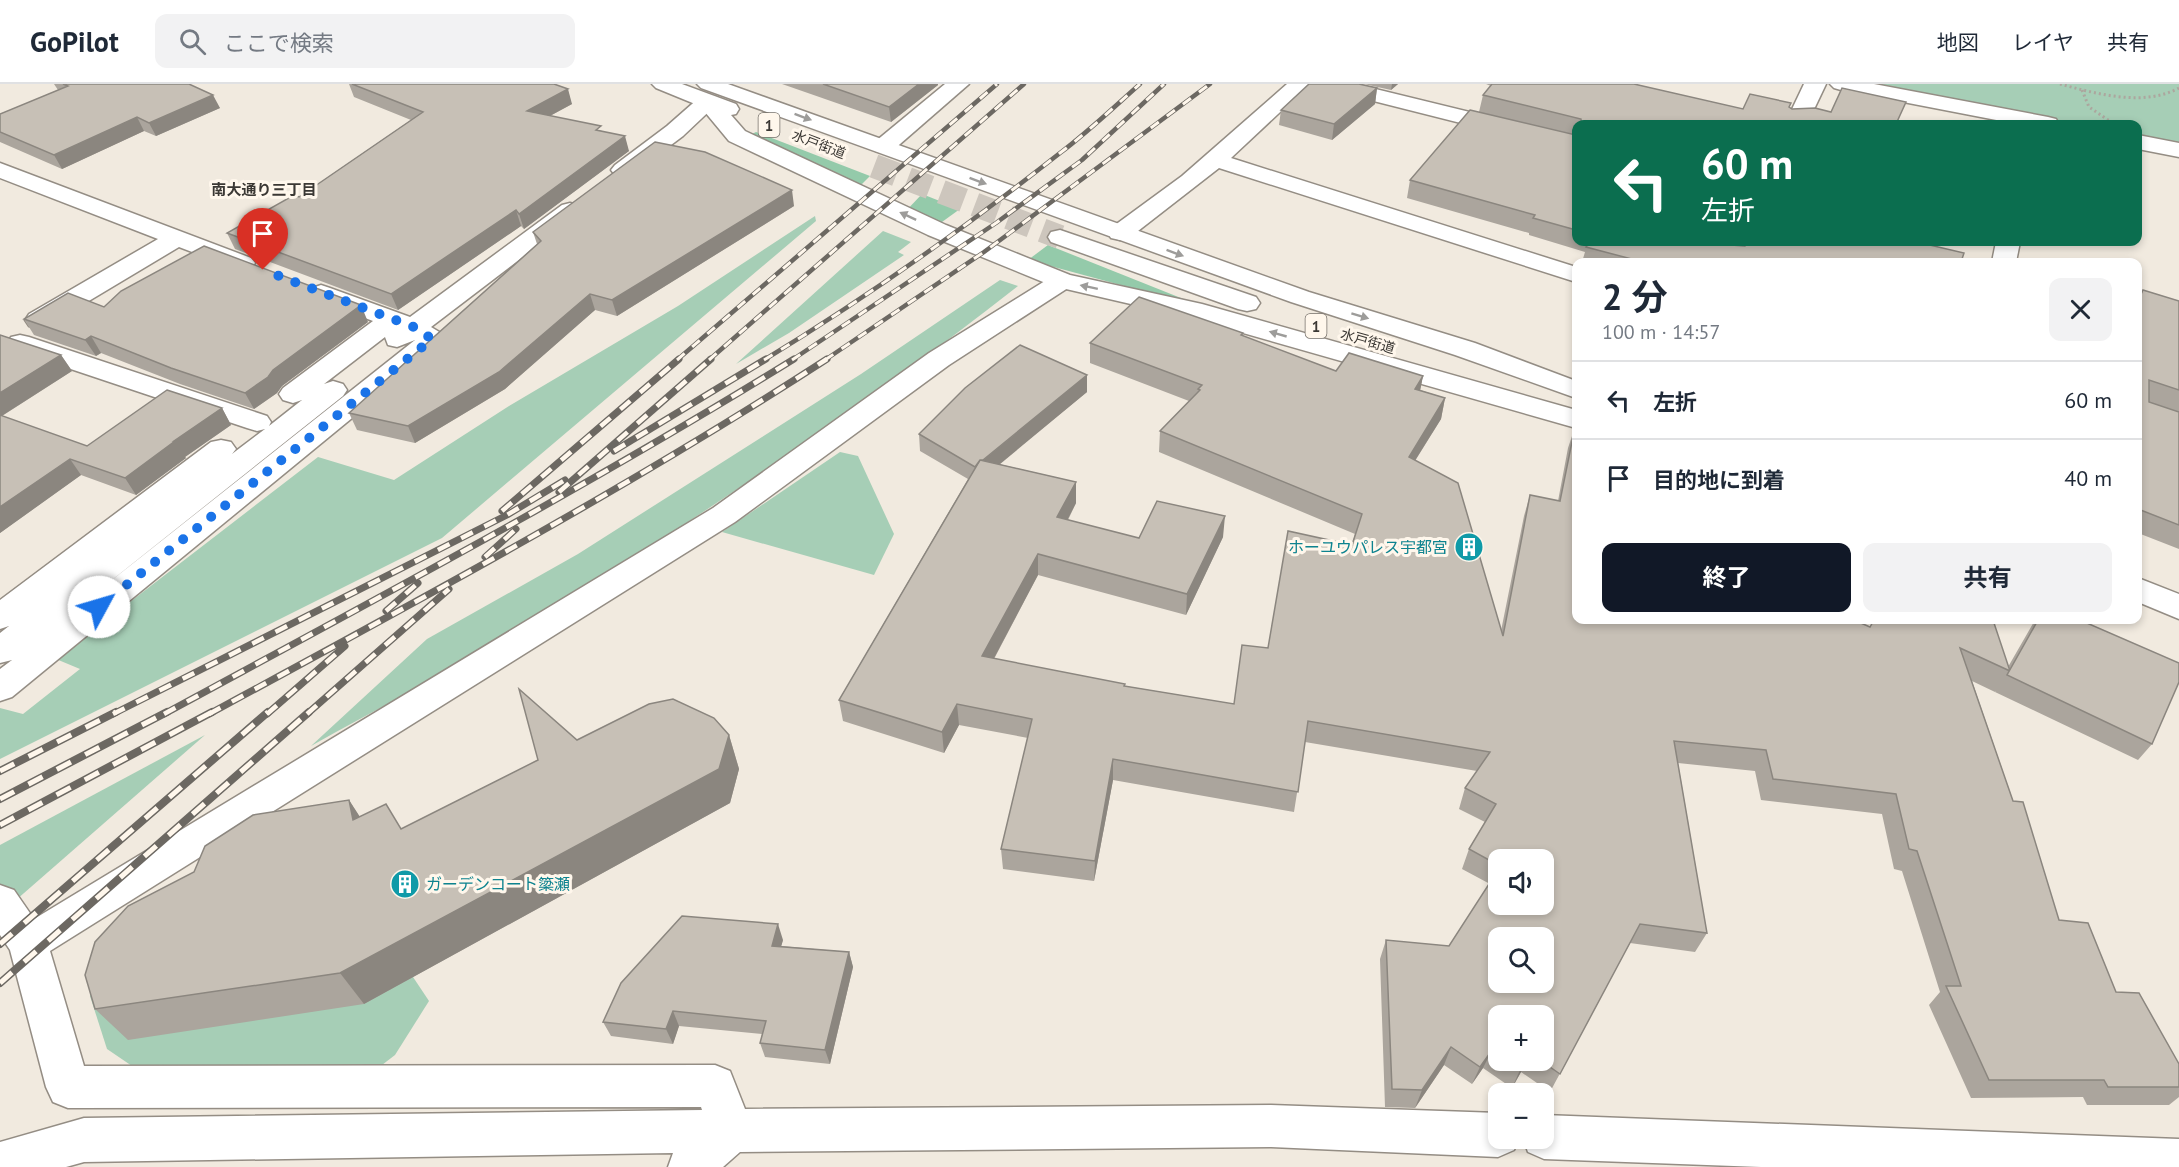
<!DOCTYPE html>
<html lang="ja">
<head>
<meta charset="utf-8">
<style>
	body { margin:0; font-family:"PT Sans","Noto Sans JP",sans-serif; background:#f2f2f3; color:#1f2937; height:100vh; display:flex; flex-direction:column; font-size:22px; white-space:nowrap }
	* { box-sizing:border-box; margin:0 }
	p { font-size:20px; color:#747a83 }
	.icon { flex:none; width:33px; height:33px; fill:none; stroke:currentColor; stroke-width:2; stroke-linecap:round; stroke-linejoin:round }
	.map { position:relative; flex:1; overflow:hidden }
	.drawer { position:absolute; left:1572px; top:174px; width:570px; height:366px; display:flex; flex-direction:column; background:#fff; border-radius:12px; box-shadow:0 3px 9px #0003 }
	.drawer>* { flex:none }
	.top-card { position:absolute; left:1572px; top:36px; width:570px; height:126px; border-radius:12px; box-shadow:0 3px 9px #0003; background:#0b6e4f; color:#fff; overflow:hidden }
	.fabs { position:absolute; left:1488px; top:765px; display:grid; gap:12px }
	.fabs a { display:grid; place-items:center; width:66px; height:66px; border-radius:12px; background:#fff; box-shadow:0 3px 9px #0003; font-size:30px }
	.pin { position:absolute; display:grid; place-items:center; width:51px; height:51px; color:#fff; margin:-62px -26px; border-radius:50% 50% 50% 0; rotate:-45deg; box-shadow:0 0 6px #0007 }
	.pin .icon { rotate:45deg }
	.me { position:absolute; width:66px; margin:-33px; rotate:51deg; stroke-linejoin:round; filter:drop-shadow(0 0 4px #0008) }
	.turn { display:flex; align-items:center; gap:21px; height:126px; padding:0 30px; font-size:27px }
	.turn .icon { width:78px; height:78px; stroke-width:2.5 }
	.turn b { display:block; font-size:42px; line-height:51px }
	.round { display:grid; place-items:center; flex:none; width:63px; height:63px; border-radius:12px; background:#f2f2f3 }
	.overview { display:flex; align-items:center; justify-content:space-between; height:102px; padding:0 30px }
	h1 { font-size:36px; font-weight:700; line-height:45px }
	.button { display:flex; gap:12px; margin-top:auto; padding:12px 30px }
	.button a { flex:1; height:69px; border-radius:12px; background:#111827; color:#fff; font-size:24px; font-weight:700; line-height:69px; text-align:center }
	.button a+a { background:#f2f2f3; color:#1f2937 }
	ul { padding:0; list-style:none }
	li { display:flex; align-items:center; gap:18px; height:78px; padding:0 30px; border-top:2px solid #e0e1e3 }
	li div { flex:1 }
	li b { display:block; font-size:22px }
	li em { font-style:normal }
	header { display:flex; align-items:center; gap:36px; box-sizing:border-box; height:84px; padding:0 30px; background:#fff; border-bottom:2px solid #e0e1e3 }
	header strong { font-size:28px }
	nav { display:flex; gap:33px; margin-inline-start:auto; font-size:21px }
	.search { width:420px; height:54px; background:#f2f2f3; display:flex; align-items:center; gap:15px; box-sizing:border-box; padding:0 21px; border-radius:12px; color:#747a83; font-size:22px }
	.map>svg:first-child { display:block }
</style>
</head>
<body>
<header>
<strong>GoPilot</strong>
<div class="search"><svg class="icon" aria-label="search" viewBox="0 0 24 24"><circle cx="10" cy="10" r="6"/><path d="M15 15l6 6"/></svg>ここで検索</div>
<nav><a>地図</a><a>レイヤ</a><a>共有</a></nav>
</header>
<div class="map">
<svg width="2179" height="1083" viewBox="0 0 2179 1083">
	<rect width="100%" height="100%" fill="#f1eadf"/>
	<!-- green -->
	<g fill="#a6ceb6">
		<path d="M1877 0H2179V60L2138 52V40H2073L1875 5Z"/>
		<path d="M815 132 816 137 442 454 0 675V624L23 630 80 585 56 575 318 373 394 396 509 322 678 222Z"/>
		<path d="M883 147 911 158 898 168 904 171 789 249 736 280Z"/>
		<path d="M1000 196 1018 202C855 330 681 446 505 554 442 592 375 626 311 662L427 555 578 470 861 290Z"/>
		<path d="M840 368 858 372 894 450 874 491 722 448Z"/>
		<path d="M205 651 0 830V761Z"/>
		<path d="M413 893 429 917 395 971 382 981 132 982 107 965 90 912 98 898Z"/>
	</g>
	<!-- forest -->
	<g fill="#94caaa">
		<path d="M756 48 870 92 861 101 752 50Z"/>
		<path d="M922 110 960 125 935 143 904 129Z"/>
		<path d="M1048 161 1206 224 1028 176Z"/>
	</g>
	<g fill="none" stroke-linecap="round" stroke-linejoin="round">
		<!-- major-tunnel -->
		<path stroke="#cdc6bd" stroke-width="24" stroke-dasharray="24 12" stroke-linecap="butt" d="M874 82 1060 153"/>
		<!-- minor casing -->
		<g stroke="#948d84" stroke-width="3">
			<g id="minor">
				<path d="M945 0H969L892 67 884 69 876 67 873 62 876 57Z"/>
				<path d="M1287 0H1310L1231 74 1576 183V198L1219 84 1129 154 1120 156 1111 154 1108 149 1111 144 1182 92Z"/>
				<path d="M1318 0H1355L1576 54V68L1322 4Z"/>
				<path d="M1804 0H1826L1807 40H1785Z"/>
				<path d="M1830 0H1874L2048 33 2056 35 2059 40H2017L1841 6 1834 4Z"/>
				<path d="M708 12 716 13 719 18 683 52 631 91 623 93 615 91 611 86 615 81 667 42 700 13Z"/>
				<path d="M2138 51 2179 59V73L2138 65Z"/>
				<path d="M0 79 251 174 255 179 251 184 242 187 179 163 47 242 38 244 29 242 25 236 29 230 158 155 0 94Z"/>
				<path d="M570 119 578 121 582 126 578 131 431 243 441 249 445 255 441 261 12 613 0 617V585L12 576 0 579V549L9 542 0 545V516L211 358 221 356 231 358 236 365 232 370 265 345 257 347 247 344 11 265 7 259 11 253 20 251 29 253 267 332 271 338 269 342 302 316 293 319 283 316 279 310 283 304 373 237 312 214 308 209 312 204 321 201 330 204 410 233 562 121ZM385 253 388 261 397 263 415 256 83 519 343 312 347 306 343 300 333 297 324 300Z"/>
				<path d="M1725 158H1749L1738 178H1714Z"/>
				<path d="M1996 158H2020L2016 178H1992Z"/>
				<path d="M1062 189 1071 192 1075 197 1071 202 949 281 735 438 50 867 84 982 715 981 730 987 745 1025 1271 1021 1498 1029V1054H1519L1514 1066 1498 1073 1271 1063 740 1068 723 1083H668L673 1069 84 1078 66 1083H0V1058L84 1034 702 1026 701 1023 68 1024 53 1018 46 1003 10 866 0 851V801L14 806 34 835 713 424 929 269 1053 192Z"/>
				<path d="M1544 1031 2179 1055V1083H1761L1544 1075 1528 1068 1523 1054H1544Z"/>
			</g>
		</g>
		<!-- major casing -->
		<g stroke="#948d84" stroke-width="3">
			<g id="major">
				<path d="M652 0H682L736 20 739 25 736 30 731 31 745 47 946 141 1070 191 1202 220 1576 326V344L1187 233 1053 202 928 151 729 57 700 22 656 4Z"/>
				<path d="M697 0H728L1309 208 1475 259 1576 297V314L1455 271 1291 218 701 4Z"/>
				<path d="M1060 146 1256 213 1260 219 1256 225 1247 227 1238 225 1051 158 1048 153 1051 148Z"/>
				<path d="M2138 494 2179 510V535L2138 518Z"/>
			</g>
		</g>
		<!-- path -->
		<g stroke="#aca69e" stroke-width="3" stroke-dasharray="2 3" stroke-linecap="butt">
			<path d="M2060 0C2097 10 2144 23 2179 4"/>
			<path d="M2082 6 2089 23 2114 40"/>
		</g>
		<!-- minor -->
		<use href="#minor" fill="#fff" fill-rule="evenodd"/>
		<!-- major -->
		<use href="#major" fill="#fff" fill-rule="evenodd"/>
		<!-- rail-far2 casing -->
		<g stroke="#6c6862" stroke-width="4.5">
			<g id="rail-far2">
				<path d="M677 276 997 0"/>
				<path d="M709 276 1024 0"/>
				<path d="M764 276C866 214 966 143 1060 69 1088 48 1114 23 1140 0"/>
				<path d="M792 276 996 139 1082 76 1164 0"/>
				<path d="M825 276 984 168 1210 0"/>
			</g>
		</g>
		<!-- rail-far1 casing -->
		<g stroke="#6c6862" stroke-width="7">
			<g id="rail-far1">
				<path d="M614 367 766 275"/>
				<path d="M559 408 711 275"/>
				<path d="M502 427 679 275"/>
				<path d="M485 473 516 445"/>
				<path d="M386 527 418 499"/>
				<path d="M113 630 507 431 565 396"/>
				<path d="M164 630C376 515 589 402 794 275"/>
				<path d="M209 630C418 517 628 404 827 275"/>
				<path d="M267 630 345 562"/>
				<path d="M307 630 449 505"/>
			</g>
		</g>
		<!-- rail casing -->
		<g stroke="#6c6862" stroke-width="8">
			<g id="rail">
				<path d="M0 687 116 628"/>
				<path d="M0 715 167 628"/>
				<path d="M0 741 212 628"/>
				<path d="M0 860 268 628"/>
				<path d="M0 899 309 628"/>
			</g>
		</g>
		<!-- rail-far2 -->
		<use href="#rail-far2" stroke="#fff7ec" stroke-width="3" stroke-dasharray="10" stroke-linecap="butt"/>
		<!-- rail-far1 -->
		<use href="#rail-far1" stroke="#fff7ec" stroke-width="4.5" stroke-dasharray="13" stroke-linecap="butt"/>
		<!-- rail -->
		<use href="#rail" stroke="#fff7ec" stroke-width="5" stroke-dasharray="16" stroke-linecap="butt"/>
	</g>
	<!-- wall -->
	<g fill="#aba59d" fill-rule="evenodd">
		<path d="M54 0H189L220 24 156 52 144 47 62 85 0 58V30L58 6Z"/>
		<path d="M349 0H554L572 20 550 32 602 47 629 67 524 145 521 142 398 226 235 165 227 149 299 113 411 36 354 13Z"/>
		<path d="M782 0H938V1L891 38Z"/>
		<path d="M1364 0H1398L1391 6Z"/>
		<path d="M1486 0H1634L1743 25 1789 23 1792 25 1896 40H1576V158H1724L1722 161 1961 178H1582L1585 168 1529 151V149L1407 114 1410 96 1479 28 1483 11 1491 2Z"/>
		<path d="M1377 4 1375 20 1332 56 1279 41 1281 26Z"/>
		<path d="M794 122 617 232 595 226 505 305 415 359 357 346 349 329 537 160 533 148Z"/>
		<path d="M2143 206 2179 217V465L2138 449V214Z"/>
		<path d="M104 223 368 238 282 302 277 309 254 325 180 300 101 269 96 272 34 251 24 235Z"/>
		<path d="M1243 249 1242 252 1336 287 1423 292 1420 306 1445 314 1441 335 1415 377 1501 547 1524 432 1530 411 1558 417 1568 364 1575 343 1856 537 1870 543 1993 536 2008 583 2035 536H2080L2152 660 2138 676 1995 608 1996 606 1995 608 1972 597 2013 717 2059 836 2116 908 2179 1003V1013L2169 1021H2087L2083 1013 1971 1014 1929 921 1940 908 1902 787 1894 785 1882 730 1761 716 1755 687 1678 679 1707 849 1695 868 1630 859 1550 1008 1521 988 1512 1004 1483 984 1472 1000 1444 981 1415 1024 1385 1023 1380 875 1386 856 1449 862 1490 800 1462 785 1469 765 1485 738 1459 725 1465 704 1477 687 1305 658 1294 728 1113 696 1094 797 1003 785 1001 765 1028 654 959 641 944 669 843 637 839 616 968 395 920 367 919 350 1087 291V308L999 380 1076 398V419L1068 436 1139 454 1223 453 1186 531 1038 491 994 575 1125 602 1234 620 1268 564 1352 461 1355 450 1159 368 1160 347 1189 317 1090 279V259ZM1498 776 1544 820H1498ZM1498 932 1544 976H1498Z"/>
		<path d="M0 251 61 271 72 287 2 332 87 362 222 324 231 341 185 373 186 374 136 411 81 391 0 449Z"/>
		<path d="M729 651 739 685 730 719 364 920 128 956 95 925 349 716 359 732 401 745 577 656Z"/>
		<path d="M783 856 781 862 849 868 853 883 830 980 765 973 760 959 762 950 679 942 673 960 611 952 603 938Z"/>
	</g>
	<!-- shaded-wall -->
	<g fill="#8b867f">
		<path d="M919 0H938V1L891 38 889 23Z"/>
		<path d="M1392 0H1398L1391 6Z"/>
		<path d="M1377 4 1375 20 1332 56 1334 40Z"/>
		<path d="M568 5 572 20 531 42 527 27Z"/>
		<path d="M213 11 220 24 156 52 149 39Z"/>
		<path d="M137 33 144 47 62 85 54 71Z"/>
		<path d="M625 52 629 67 524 145 519 130Z"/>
		<path d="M792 106 794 122 617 232 612 216Z"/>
		<path d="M516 126 521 142 398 226 391 210Z"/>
		<path d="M590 210 595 226 505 305 415 359 408 342Z"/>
		<path d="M361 221 368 238 282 302 277 309 254 325 245 309 273 286Z"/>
		<path d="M91 252 101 269 96 272 85 256Z"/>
		<path d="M61 271 72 287 0 333V309Z"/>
		<path d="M1087 291V308L976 400 975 383Z"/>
		<path d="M1423 292 1419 312 1415 305Z"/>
		<path d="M1445 314 1441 335 1404 394 1409 373Z"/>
		<path d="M222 324 231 341 185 373 186 374 136 411 125 394 174 357Z"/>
		<path d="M70 375 81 391 0 449V423Z"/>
		<path d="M1076 398V419L1058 454 1057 433Z"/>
		<path d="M1225 432 1223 453 1186 531 1187 510Z"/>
		<path d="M1038 470V491L984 593 982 572Z"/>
		<path d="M957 620 959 641 944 669 942 648Z"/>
		<path d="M729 651 739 685 730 719 364 920 340 889Z"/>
		<path d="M1113 675V696L1094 797 1095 777Z"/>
		<path d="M349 716 371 750 353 736Z"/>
		<path d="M778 840 783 856 777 877 772 862Z"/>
		<path d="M849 868 853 883 830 980 825 966Z"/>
		<path d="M673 927 679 942 673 960 666 945Z"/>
		<path d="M1451 963 1444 981 1415 1024 1422 1006Z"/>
		<path d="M1492 966 1483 984 1472 1000 1480 983Z"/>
		<path d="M1527 976 1521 988 1512 1004 1520 986Z"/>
	</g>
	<!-- building -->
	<g fill="#c7c0b6" stroke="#8b867f" stroke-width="1.5" fill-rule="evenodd">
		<path d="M63 0H189L213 11 149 39 137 33 54 71 0 48V30L68 2Z"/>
		<path d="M352 0H554L568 5 527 27 601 42 596 46 625 52 519 130 516 126 391 210 227 149 294 111 299 113 423 28Z"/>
		<path d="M823 0H919L889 23Z"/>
		<path d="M1309 0H1359L1377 4 1334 40 1281 26Z"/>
		<path d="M1492 0H1634L1743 25 1750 10 1791 19 1789 23 1792 25 1815 24 1831 28 1842 4 1906 18 1896 40H1581V35L1483 11Z"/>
		<path d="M1470 26 1576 51V146L1533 134 1535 131 1410 96Z"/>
		<path d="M655 58 705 68 792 106 612 216 590 210 499 288 408 342 349 329 541 157 533 148Z"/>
		<path d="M1590 158H1720L1718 160 1745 162 1748 158H1917L1964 169 1961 178H1643L1586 163Z"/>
		<path d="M204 162 361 221 273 286 268 293 245 309 171 284 91 252 85 256 24 235 68 209 104 223 121 207Z"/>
		<path d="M2143 206 2179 217V306L2149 296V318L2179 328V441L2138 425 2140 419 2138 418V217Z"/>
		<path d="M1139 213 1243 249 1241 251 1336 287 1349 269 1423 292 1415 305 1445 314 1409 373 1458 399 1503 552 1530 411 1560 417 1575 343H1576V536H1857L1856 537 1870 543 1874 536H1993L2010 587 1960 564 2013 717 2023 718 2059 836 2088 839 2116 908 2139 909 2179 980V1003H2108L2104 996H1989L1946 902H1961L1917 767 1909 765 1896 710 1773 695 1766 666 1674 657 1707 849 1640 840 1560 990 1540 976H1544V932H1498V971L1492 966 1480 983 1451 963 1422 1006 1392 1005 1386 856 1449 862 1498 786V820H1544V776H1498V781L1469 765 1496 720 1465 704 1490 668 1308 637 1298 708 1113 675 1095 777 1001 765 1032 635 957 620 942 648 839 616 980 376 1076 398 1057 433 1139 454 1157 417 1225 432 1187 510 1038 470 982 572 1125 600 1124 602 1234 620 1242 561 1268 564 1288 447 1352 461 1362 430 1160 347 1200 306 1198 305 1202 301 1090 259ZM1498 854H1544V898H1498Z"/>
		<path d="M0 251 61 271 0 309Z"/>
		<path d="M1020 261 1087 291 983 376H980L975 383 919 350 965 304Z"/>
		<path d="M167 306 222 324 174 357H175L125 394 70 375 0 423V331L87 362Z"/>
		<path d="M2038 536H2080L2179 579V598L2152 660 2007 591Z"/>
		<path d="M519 605 577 656 649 620 673 615 714 634 729 651 719 685 340 889 95 925 85 891 95 858 128 822 194 788 205 762 253 731 349 716 353 736 386 720 401 745 538 676Z"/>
		<path d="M682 832 778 840 772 862 849 868 825 966 760 959 766 937 673 927 666 945 603 938 621 899Z"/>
		<path d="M1506 976H1527L1520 986Z"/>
	</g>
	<!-- one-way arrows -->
	<defs><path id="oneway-solid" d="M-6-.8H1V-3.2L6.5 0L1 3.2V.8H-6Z" transform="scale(1.5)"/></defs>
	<g fill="#9d9c9a">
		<use href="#oneway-solid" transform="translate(803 33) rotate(20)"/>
		<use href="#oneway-solid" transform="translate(978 97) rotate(20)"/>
		<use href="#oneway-solid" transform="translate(908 132) rotate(-155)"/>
		<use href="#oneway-solid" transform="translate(1175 169) rotate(20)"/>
		<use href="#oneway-solid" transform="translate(1089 203) rotate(-168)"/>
		<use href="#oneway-solid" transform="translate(1360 232) rotate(17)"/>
		<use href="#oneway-solid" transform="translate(1278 250) rotate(-164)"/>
	</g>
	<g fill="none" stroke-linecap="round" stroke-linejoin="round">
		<!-- route -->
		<path stroke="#1a73e8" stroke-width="10" stroke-dasharray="0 18" d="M99 523 432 255 414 243 263 186"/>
	</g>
	<!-- icons -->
	<defs>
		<g id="building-disc" transform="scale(1.5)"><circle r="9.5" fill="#0f9aa8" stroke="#fff7ec"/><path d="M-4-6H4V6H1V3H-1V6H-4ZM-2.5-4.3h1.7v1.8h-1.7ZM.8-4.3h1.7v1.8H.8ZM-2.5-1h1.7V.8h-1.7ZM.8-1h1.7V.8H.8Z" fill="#fff"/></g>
	</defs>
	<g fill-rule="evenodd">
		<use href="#building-disc" x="1469" y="463"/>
		<use href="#building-disc" x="405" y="800"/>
	</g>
	<g text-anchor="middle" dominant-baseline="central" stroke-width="6" stroke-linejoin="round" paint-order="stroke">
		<!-- far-street labels -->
		<g font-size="14" fill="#3b3834" stroke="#fff7ec">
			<text transform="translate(819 60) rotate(21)">水戸街道</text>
			<text transform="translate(1368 257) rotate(16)">水戸街道</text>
		</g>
		<!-- shield labels -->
		<g fill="#fff7ec" stroke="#76716b" stroke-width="1.5">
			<rect x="758.5" y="29" width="21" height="24" rx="4.5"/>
			<rect x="1305.5" y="230" width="21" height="24" rx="4.5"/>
		</g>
		<g font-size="15" font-weight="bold" fill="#3b3834">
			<text x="769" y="41">1</text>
			<text x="1316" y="242">1</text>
		</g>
		<!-- far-neighbourhood labels -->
		<g font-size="15" font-weight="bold" fill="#3b3834" stroke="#fff7ec">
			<text x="264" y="105">南大通り三丁目</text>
		</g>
		<!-- culture labels -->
		<g font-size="16" fill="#0d838f" stroke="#fff7ec" text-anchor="end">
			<text x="1448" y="463">ホーユウパレス宇都宮</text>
			<text x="426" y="800" text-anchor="start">ガーデンコート簗瀬</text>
		</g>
	</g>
</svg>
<div class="fabs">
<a><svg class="icon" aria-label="sound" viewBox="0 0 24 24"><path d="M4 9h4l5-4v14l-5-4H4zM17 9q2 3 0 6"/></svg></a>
<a><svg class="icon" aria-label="search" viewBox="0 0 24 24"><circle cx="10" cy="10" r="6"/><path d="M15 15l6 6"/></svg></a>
<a>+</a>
<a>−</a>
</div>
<div class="pin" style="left:263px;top:186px;background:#d93025"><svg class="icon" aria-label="arrive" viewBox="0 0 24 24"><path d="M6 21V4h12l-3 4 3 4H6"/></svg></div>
<svg class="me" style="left:99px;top:523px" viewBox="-20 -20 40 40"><circle r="19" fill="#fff"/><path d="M0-13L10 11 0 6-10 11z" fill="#1a73e8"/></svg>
<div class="top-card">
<div class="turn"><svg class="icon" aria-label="left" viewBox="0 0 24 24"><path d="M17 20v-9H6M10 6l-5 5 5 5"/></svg><div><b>60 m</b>左折</div></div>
</div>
<section class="drawer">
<div class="overview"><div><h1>2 分</h1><p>100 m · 14:57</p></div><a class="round"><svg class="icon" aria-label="close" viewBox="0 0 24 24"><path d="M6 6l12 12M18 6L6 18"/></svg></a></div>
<ul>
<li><svg class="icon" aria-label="left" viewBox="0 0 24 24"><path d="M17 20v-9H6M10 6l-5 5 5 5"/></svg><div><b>左折</b></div><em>60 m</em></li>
<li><svg class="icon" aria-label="arrive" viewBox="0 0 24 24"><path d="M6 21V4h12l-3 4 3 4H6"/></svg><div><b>目的地に到着</b></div><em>40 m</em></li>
</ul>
<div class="button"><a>終了</a><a>共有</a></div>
</section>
</div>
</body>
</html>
